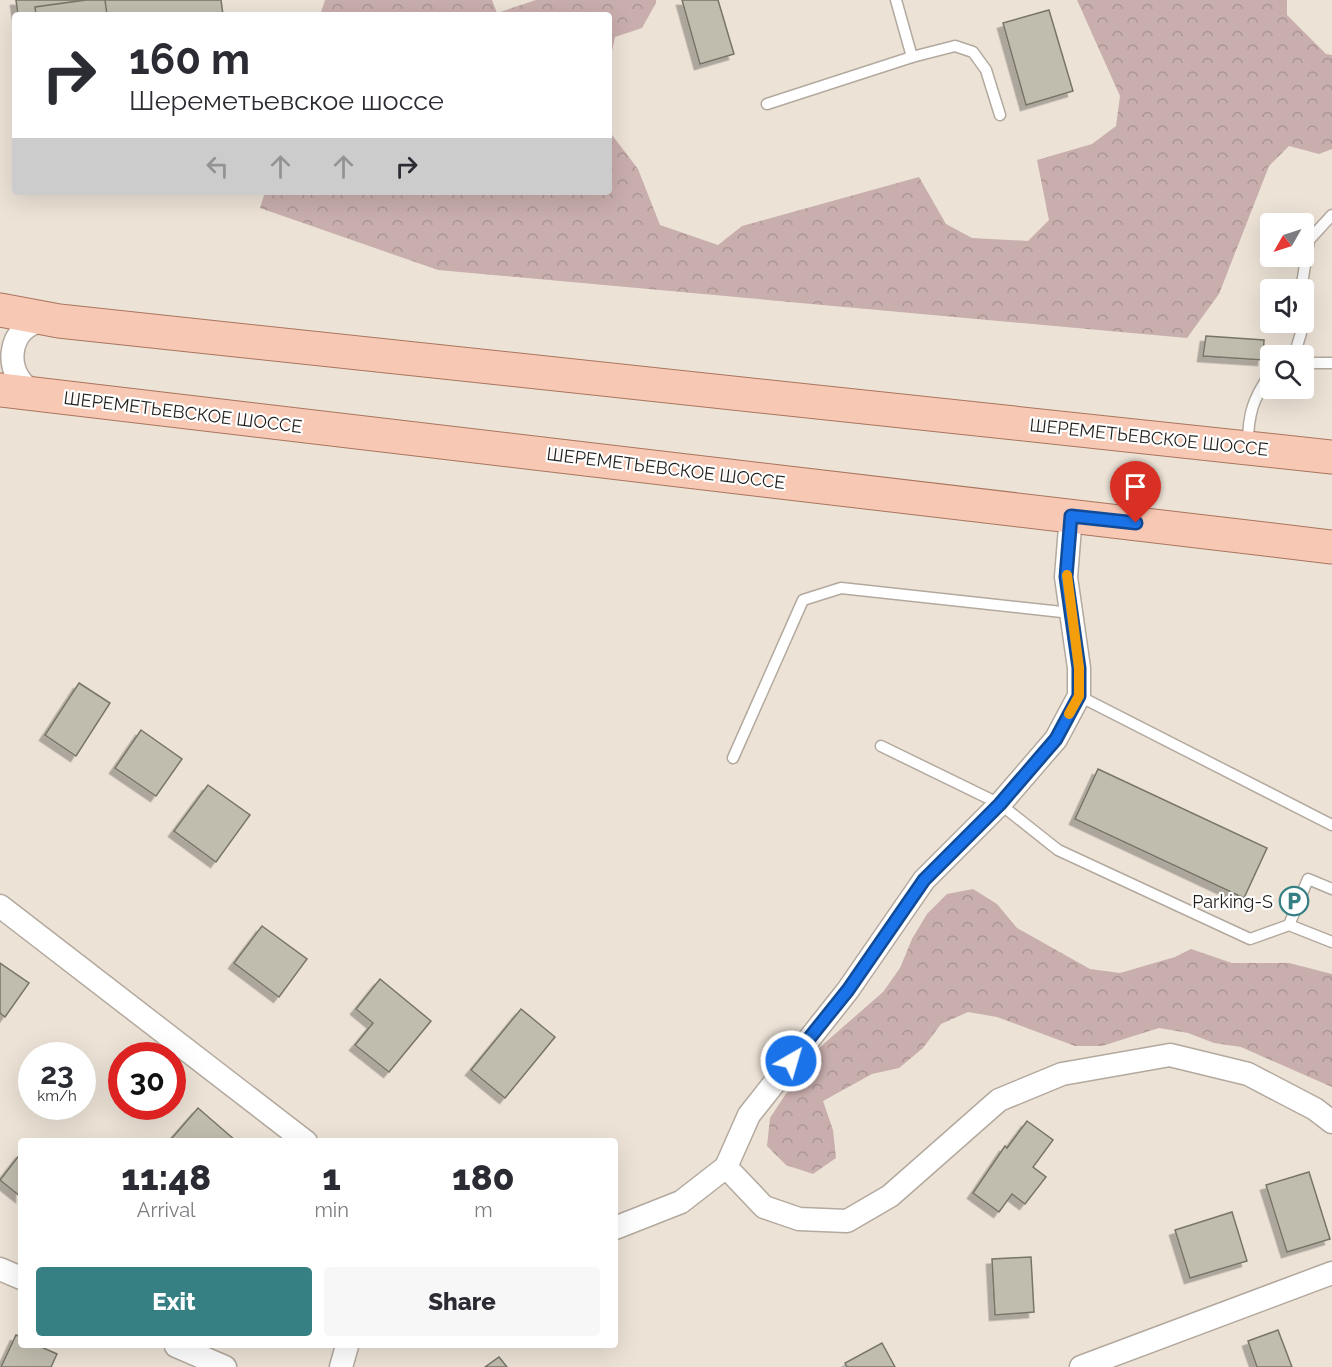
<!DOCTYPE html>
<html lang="en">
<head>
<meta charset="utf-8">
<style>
	body { margin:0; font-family:Raleway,sans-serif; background:#f7f7f7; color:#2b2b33; height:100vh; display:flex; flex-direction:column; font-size:22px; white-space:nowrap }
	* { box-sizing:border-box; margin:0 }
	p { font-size:20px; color:#7c7c81 }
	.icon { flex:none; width:33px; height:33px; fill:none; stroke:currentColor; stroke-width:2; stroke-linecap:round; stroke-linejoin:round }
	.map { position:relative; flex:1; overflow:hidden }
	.drawer { position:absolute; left:18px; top:1138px; width:600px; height:210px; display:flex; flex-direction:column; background:#fff; border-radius:6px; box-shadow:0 6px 24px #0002 }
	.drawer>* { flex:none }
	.banner { position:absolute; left:12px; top:12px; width:600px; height:183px; border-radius:6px; box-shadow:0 6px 24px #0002; background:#fff; color:#2b2b33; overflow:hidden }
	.needle { width:39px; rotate:231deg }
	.fabs { position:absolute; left:1260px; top:213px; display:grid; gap:12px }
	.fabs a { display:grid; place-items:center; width:54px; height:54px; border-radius:6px; background:#fff; box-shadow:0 6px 24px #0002; font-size:30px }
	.speed { position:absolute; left:18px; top:1042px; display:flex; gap:12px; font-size:30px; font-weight:700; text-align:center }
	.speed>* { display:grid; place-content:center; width:78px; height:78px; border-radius:50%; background:#fff; box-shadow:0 6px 24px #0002; line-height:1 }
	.speed small { font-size:15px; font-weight:400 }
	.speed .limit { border:9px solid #d22; background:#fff; color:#111 }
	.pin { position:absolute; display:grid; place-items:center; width:51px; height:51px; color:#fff; margin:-62px -26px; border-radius:50% 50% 50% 0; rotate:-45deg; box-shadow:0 0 6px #0007 }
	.pin .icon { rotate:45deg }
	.me { position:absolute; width:66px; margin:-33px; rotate:38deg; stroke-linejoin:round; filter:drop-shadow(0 0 4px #0008) }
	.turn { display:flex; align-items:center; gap:21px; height:126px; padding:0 18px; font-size:27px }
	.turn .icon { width:78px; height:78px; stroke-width:2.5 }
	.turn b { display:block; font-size:42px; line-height:51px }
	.lanes { display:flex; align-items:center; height:57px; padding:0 18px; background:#0003; justify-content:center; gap:30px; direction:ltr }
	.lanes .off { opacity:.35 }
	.eta { display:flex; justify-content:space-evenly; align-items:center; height:102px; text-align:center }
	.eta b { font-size:36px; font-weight:800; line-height:42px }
	.cta { display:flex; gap:12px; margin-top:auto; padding:12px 18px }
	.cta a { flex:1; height:69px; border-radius:6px; background:#367f83; color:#fff; font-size:24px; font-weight:800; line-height:69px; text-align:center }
	.cta a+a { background:#f7f7f7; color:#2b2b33 }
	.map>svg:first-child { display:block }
</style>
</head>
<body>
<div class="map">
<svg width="1332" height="1367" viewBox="0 0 1332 1367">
	<defs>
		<pattern id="forest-crowns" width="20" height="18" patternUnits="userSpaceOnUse" patternTransform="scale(1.5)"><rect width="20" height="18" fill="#c8aead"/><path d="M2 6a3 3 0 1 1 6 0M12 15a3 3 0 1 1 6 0" fill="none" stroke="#ac9594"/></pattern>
		<filter id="shadow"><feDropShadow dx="-5.5" dy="5.5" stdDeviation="0" flood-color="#0004"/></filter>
	</defs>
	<rect width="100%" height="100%" fill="#ece2d6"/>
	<!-- forest -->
	<g fill="url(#forest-crowns)">
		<path d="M325 0H492L497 13 536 0H656V3L642 28 615 37 609 65V15H320Z"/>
		<path d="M1077 0H1287V15L1326 54 1332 55V149L1319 154 1289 146 1269 166 1219 294 1187 338 438 270 260 208 265 192H609V131L638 169 660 225 718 245 742 226 919 177 946 224 972 238 1028 241 1049 220 1037 160 1092 144 1116 126 1120 96Z"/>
		<path d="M973 889 997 904 1017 928 1090 969 1120 973 1175 957 1191 949 1232 963H1289L1332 974V1087L1241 1047 1214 1043 1188 1033 1159 1028 1102 1046H1075L997 1017 968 1012 941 1024 923 1048 899 1068 872 1074 823 1101 833 1130 836 1158 813 1174 786 1165 767 1146 770 1118 785 1095 804 1075 819 1048 883 992 900 968 912 939 927 914 947 894Z"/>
	</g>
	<!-- building -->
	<g fill="#c0bdaf" stroke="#787568" stroke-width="1.5" filter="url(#shadow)">
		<path d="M16 0H221L223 15H18Z"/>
		<path d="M86 0H105L107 15H36L35 7Z"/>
		<path d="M682 0H718L734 54 700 64Z"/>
		<path d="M1049 10 1073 91 1026 105 1003 23Z"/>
		<path d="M1206 336 1264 340 1263 360 1203 356Z"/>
		<path d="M79 683 110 703 76 756 45 735Z"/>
		<path d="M141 730 182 759 156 796 115 768Z"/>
		<path d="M1098 769 1267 848 1244 898 1075 819Z"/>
		<path d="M208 785 250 815 216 862 174 831Z"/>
		<path d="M262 926 307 959 279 997 234 963Z"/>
		<path d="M0 963 29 983 5 1017 0 1013Z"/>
		<path d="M380 979 431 1021 389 1072 355 1045 373 1023 356 1009Z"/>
		<path d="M521 1009 555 1037 505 1098 471 1070Z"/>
		<path d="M198 1108 236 1141 235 1142H176L172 1138Z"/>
		<path d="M1027 1121 1053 1140 1033 1167 1046 1177 1025 1204 1012 1194 999 1212 973 1193 1005 1146 1007 1148Z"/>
		<path d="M21 1153V1197L0 1180Z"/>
		<path d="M1309 1172 1330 1239 1287 1252 1266 1185Z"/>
		<path d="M1232 1212 1247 1261 1190 1278 1175 1230Z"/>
		<path d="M1031 1257 1034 1312 995 1315 992 1259Z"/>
		<path d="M1278 1330 1292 1367H1257L1248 1341Z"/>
		<path d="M16 1335 21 1337V1346H39L57 1354 51 1367H1Z"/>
		<path d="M882 1343 895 1367H847L845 1363Z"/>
		<path d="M499 1357 507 1367H485Z"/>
	</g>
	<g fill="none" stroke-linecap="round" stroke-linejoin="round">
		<!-- lane casing -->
		<g stroke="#b3a99e" stroke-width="13">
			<g id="lane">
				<path d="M896 0 912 57"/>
				<path d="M767 104 912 57 955 46 973 52 986 70 1000 115"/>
				<path d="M1301 290 1309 240 1332 215"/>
				<path d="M1294 356 1301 333V322"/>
				<path d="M1304 363H1332"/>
				<path d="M1248 444C1248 414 1253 399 1270 374"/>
				<path d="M1079 696 1332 825"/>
				<path d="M881 746 1000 804 1058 850 1250 939 1289 925 1332 942"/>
				<path d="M733 758 803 600 841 588 1071 613"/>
				<path d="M1289 925 1308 879 1332 889"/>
			</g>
		</g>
		<!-- street casing -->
		<g stroke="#b3a99e" stroke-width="25">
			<g id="street">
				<path d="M38 393C0 381 5 319 49 321"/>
				<path d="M1071 515 1066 577 1079 668V696L1056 739 1000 804 924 880 848 990 749 1115 726 1167 764 1207 799 1219 847 1221 890 1196 999 1100 1062 1074 1170 1055 1248 1074 1315 1109 1332 1122"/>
				<path d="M0 906 306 1142"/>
				<path d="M615 1228 681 1202 726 1167"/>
				<path d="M0 1269 21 1278"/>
				<path d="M176 1346 225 1367"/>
				<path d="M341 1367 347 1346"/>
				<path d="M1081 1367 1332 1273"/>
			</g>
		</g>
		<!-- primary casing -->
		<g stroke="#a9755d" stroke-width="35">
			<g id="primary">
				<path d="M0 310 59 321 1332 457"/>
				<path d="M0 390 1332 547"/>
			</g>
		</g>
		<!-- lane -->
		<use href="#lane" stroke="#fff" stroke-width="10"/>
		<!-- street -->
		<use href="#street" stroke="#fff" stroke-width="22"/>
		<!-- primary -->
		<use href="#primary" stroke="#f7c8b3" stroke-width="33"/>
	</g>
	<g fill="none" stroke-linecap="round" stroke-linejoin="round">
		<!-- route casing -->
		<g stroke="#114b97" stroke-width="15">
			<path id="route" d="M791 1061 848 990 924 880 1000 804 1056 739 1079 696V668L1066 577 1071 516 1136 523"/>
		</g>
		<!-- route -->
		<use href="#route" stroke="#1a73e8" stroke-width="10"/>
		<!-- slow -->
		<path stroke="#f59e0b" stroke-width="10" d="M1067 575 1079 668V696L1069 714"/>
	</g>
	<!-- icons -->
	<defs>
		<g id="parking-ring" transform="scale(1.5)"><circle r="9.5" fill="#fff" stroke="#367f83" stroke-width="1.5"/><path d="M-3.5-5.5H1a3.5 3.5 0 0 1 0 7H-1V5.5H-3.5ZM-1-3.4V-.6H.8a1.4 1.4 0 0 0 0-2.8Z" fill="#367f83"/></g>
	</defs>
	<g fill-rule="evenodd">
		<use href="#parking-ring" x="1294" y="901"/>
	</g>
	<g text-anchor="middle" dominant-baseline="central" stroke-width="4.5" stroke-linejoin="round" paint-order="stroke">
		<!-- street labels -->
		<g font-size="18" fill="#221f1b" stroke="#fff">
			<text transform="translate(183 412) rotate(7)">ШЕРЕМЕТЬЕВСКОЕ ШОССЕ</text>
			<text transform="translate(1149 437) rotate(6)">ШЕРЕМЕТЬЕВСКОЕ ШОССЕ</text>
			<text transform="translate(666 468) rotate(7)">ШЕРЕМЕТЬЕВСКОЕ ШОССЕ</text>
		</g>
		<!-- poi labels -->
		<g font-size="18" fill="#221f1b" stroke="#fff" text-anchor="end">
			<text x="1273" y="901">Parking-S</text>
		</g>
	</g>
</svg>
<div class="fabs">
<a><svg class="needle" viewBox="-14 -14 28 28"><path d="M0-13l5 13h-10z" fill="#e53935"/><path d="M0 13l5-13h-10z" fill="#7c7c81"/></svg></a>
<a><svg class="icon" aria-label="sound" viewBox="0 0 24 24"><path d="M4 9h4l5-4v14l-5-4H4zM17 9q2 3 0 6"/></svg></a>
<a><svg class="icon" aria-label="search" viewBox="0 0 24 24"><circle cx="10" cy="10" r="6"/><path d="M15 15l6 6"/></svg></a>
</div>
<div class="speed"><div>23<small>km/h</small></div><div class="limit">30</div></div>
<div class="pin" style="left:1136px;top:523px;background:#d93025"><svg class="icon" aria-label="arrive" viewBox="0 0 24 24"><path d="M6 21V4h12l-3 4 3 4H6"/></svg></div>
<svg class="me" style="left:791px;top:1061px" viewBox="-20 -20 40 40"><circle r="17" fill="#1a73e8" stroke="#fff" stroke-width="3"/><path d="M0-11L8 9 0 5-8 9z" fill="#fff"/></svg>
<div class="banner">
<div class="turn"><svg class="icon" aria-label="right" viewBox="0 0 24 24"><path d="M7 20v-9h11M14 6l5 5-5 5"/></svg><div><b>160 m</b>Шереметьевское шоссе</div></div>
<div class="lanes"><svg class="icon off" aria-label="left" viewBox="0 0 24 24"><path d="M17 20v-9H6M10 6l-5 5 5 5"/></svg><svg class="icon off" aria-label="ahead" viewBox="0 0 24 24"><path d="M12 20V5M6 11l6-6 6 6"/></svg><svg class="icon off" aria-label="ahead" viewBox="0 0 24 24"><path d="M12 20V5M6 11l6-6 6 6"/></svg><svg class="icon" aria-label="right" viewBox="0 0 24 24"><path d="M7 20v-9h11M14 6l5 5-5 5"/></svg></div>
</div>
<section class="drawer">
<div class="eta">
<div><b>11:48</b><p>Arrival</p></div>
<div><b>1</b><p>min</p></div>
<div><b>180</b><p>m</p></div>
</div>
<div class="cta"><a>Exit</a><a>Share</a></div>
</section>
</div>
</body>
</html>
